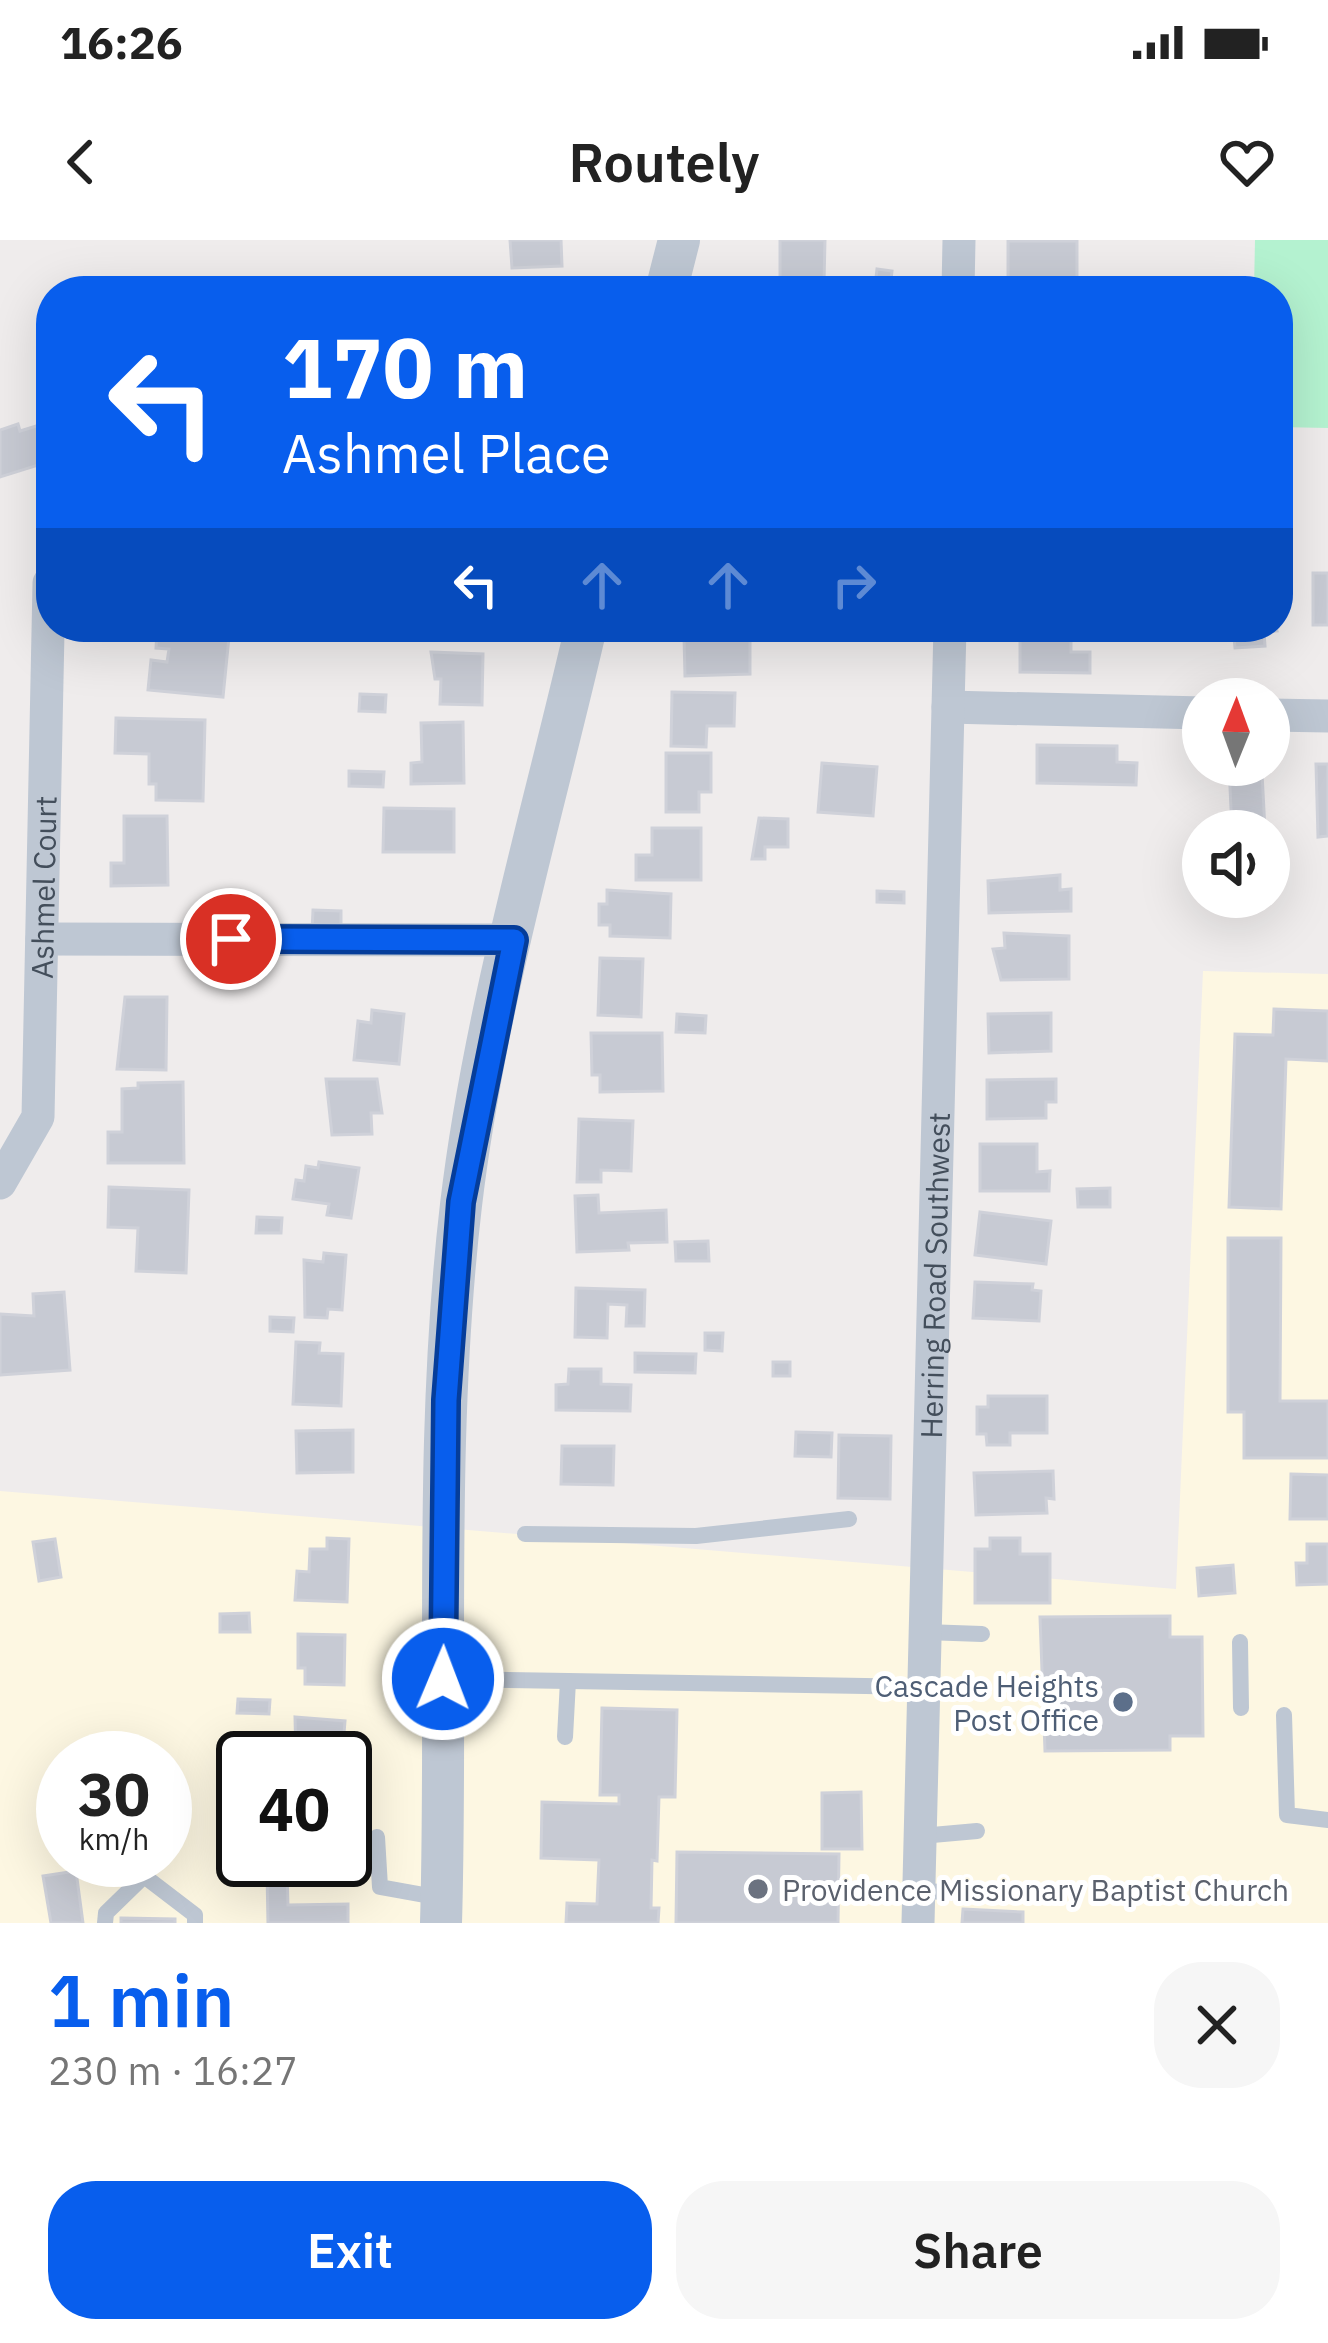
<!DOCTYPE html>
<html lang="en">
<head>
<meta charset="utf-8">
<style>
	body { margin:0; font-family:"IBM Plex Sans",sans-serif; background:#f6f6f6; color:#222; height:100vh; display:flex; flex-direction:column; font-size:45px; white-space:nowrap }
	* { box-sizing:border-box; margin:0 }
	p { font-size:39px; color:#767676 }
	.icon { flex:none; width:66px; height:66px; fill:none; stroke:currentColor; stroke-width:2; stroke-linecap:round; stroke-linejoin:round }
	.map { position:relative; height:1683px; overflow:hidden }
	.drawer { display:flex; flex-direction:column; background:#fff; flex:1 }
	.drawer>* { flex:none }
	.guide { position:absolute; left:36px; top:36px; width:1257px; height:366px; border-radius:48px; box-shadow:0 12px 48px #0002; background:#085eed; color:#fff; overflow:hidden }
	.needle { width:78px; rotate:1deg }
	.tools { position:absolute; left:1182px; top:438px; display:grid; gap:24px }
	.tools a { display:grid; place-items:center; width:108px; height:108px; border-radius:50%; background:#fff; box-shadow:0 12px 48px #0002; font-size:60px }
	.speed { position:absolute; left:36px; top:1491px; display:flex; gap:24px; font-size:60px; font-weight:700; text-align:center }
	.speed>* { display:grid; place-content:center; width:156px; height:156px; border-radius:50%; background:#fff; box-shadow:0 12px 48px #0002; line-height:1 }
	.speed small { font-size:30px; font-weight:400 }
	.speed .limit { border:6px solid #111; border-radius:18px; background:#fff; color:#111 }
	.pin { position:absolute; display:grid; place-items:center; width:102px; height:102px; color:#fff; margin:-51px; border:6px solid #fff; border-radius:50%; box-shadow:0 3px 12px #0007 }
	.me { position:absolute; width:132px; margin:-66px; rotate:1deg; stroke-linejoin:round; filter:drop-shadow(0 0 9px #0008) }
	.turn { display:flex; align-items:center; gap:42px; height:252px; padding:0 48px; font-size:54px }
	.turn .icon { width:156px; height:156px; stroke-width:2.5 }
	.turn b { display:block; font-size:84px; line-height:102px }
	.lanes { display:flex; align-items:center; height:114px; padding:0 48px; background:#0003; justify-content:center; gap:60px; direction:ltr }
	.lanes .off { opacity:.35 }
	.round { display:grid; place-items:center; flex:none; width:126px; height:126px; border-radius:48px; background:#f6f6f6 }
	.summary { display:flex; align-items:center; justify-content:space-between; height:204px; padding:0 48px }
	h1 { font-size:72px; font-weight:600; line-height:90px; color:#085eed }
	.cta { display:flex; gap:24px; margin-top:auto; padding:24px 48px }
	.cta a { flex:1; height:138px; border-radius:48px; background:#085eed; color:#fff; font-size:48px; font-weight:600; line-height:138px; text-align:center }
	.cta a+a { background:#f6f6f6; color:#222 }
	.status { display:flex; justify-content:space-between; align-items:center; height:84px; padding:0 60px; background:#fff; direction:ltr }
	.status svg { height:33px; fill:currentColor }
	header { display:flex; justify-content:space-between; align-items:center; height:156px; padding:0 48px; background:#fff; font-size:54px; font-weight:600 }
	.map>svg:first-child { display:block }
</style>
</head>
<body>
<div class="status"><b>16:26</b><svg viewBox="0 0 49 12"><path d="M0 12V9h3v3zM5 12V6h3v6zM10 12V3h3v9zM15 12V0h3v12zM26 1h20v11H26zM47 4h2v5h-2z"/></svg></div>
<header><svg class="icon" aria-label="back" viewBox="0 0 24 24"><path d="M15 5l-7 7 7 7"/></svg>Routely<svg class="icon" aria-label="heart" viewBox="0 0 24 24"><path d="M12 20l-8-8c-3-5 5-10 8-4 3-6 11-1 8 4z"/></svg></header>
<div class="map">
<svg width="1328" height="1683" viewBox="0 0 1328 1683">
	<rect width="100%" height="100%" fill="#efecec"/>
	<!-- commercial -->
	<path fill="#fdf7e2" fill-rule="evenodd" d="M1203 731 1328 734V1683H0V1251L1176 1349ZM63 1518H165V1620H63ZM243 1518H345V1620H243Z"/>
	<!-- green -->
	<path fill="#b4f2d0" d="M1255 0H1328V188L1278 187V51H1254Z"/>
	<!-- building -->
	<g fill="#c7cad3" stroke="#cfd1d9" stroke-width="3">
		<path d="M510 0H561L562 26 512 28Z"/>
		<path d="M780 0H825L824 42H780Z"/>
		<path d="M1008 1H1077V44L1008 43Z"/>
		<path d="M877 29 892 31 890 48 875 46Z"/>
		<path d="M18 184 20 191 43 184 51 221 0 237V190Z"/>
		<rect x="1313" y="333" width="15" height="52"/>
		<path d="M165 387H230L223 457 148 450 151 420 167 422 169 409 156 408 157 389Z"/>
		<path d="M1233 387H1276L1277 391 1264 392 1265 406 1235 408Z"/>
		<path d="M1071 393V412H1090V433L1020 432V394Z"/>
		<path d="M750 395V434L685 436 684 396Z"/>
		<path d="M431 412 483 414 482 465 440 464 441 439H435Z"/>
		<path d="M672 452 735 453 734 486H707L706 507 671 506Z"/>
		<path d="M360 454 386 455 385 472 359 471Z"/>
		<path d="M116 478 205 480 203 561 156 560V544H149V514L115 513Z"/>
		<path d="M463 482 464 543 411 544V523L422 522 421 483Z"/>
		<path d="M1037 505 1117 506V522L1137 523 1136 545 1037 543Z"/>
		<path d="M666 513H711V552H699V572H666Z"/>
		<path d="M822 523 877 527 873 576 818 572Z"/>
		<path d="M1316 524H1328V596L1318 597Z"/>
		<path d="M1229 525H1253L1254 534 1262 533 1265 590 1232 591Z"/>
		<path d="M349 531 384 532 383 547 349 546Z"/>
		<path d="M384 568 454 569V612H383Z"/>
		<path d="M124 576H167L168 645 111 646V623H124Z"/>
		<path d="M759 578 788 579V607H765V619H752Z"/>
		<path d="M652 588H701V640H636V615H652Z"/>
		<path d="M1060 635V650L1071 649V671L989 673 988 641Z"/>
		<path d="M607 650 671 654 670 698 610 696V685H599V664H607Z"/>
		<path d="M877 651 904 652V663L877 662Z"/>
		<path d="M313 670 341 671V693L312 692Z"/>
		<path d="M1004 693 1069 696V739L1001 740 993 709 1005 708Z"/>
		<path d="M600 718 643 719 641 777 598 775Z"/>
		<path d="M125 757H167L166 830 117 829Z"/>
		<path d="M1274 769 1328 771V821L1286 819 1281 969 1229 967 1235 794 1273 795Z"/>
		<path d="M372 770 404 774 399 824 354 820 358 781 371 783Z"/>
		<path d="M1051 773V811L989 813 988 774Z"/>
		<path d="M677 774 706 776 705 793 676 792Z"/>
		<path d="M591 793H662L663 851 600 852V835H592Z"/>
		<path d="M326 839H377L382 873H371L372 894 332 895Z"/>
		<path d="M1056 839V862H1046V878L987 879V840Z"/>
		<path d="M183 842 184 923H108V892H122V849L138 848V843Z"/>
		<path d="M579 879 633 881 631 931 601 930V942H577Z"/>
		<path d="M980 904H1037V932L1050 931 1049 951H980Z"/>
		<path d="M319 922 359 928 351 978 327 975 329 964 293 959 296 940 304 941 306 926 318 928Z"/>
		<path d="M109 947 189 950 186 1033 136 1031 138 988 108 987Z"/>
		<path d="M1110 948V967H1078L1077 949Z"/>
		<path d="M598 955 599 973 666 970 667 1002 628 1003 629 1010 577 1012 575 956Z"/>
		<path d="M980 972 1051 981 1046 1024 975 1015Z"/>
		<path d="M257 977 282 978 281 993H256Z"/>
		<path d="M1228 998H1281L1280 1161H1328V1218H1244V1172H1228Z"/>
		<path d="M708 1001 709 1021H676L675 1002Z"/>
		<path d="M324 1013 346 1015 342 1070 328 1069 327 1078 305 1077 304 1020 323 1022Z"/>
		<path d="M975 1042 1033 1044 1032 1050 1041 1051 1039 1081 973 1078Z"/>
		<path d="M576 1048 645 1050 644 1086H626L627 1065 608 1064 607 1098 575 1097Z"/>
		<path d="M64 1052 70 1130 0 1135V1074L34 1076 33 1054Z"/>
		<path d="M270 1077 294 1078 293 1092 270 1091Z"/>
		<path d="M705 1093H723L722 1111 705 1110Z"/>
		<path d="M296 1102 320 1103 319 1113 343 1114 341 1166 293 1164Z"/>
		<path d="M635 1113 696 1114 695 1133 635 1132Z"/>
		<rect x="773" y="1122" width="17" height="14"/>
		<path d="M569 1129H601V1144L631 1145 630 1171 556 1170V1145L568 1144Z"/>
		<path d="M988 1156H1047V1193H1010V1205H987L986 1194H977V1167H988Z"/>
		<path d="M353 1190V1232L297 1233 296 1191Z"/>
		<path d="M796 1192 832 1193 831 1217 795 1216Z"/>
		<path d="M839 1195 891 1196 890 1259 838 1258Z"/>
		<path d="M562 1206H614L613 1245 561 1244Z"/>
		<path d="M1053 1231 1054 1259 1046 1258 1047 1273 976 1275 974 1233Z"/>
		<path d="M1291 1234 1328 1235V1279H1290Z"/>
		<path d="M327 1298 349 1299 347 1362 295 1360 297 1331 309 1332 310 1309H327Z"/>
		<path d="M990 1298H1020V1314H1050V1363H975V1309H990Z"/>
		<path d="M55 1299 61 1337 39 1341 33 1302Z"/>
		<path d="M1307 1304H1328V1344L1297 1345 1296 1323H1307Z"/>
		<path d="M1233 1325 1235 1353 1199 1356 1197 1328Z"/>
		<path d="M249 1373 250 1392H220V1374Z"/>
		<path d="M1170 1376V1397H1202L1203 1496H1170V1510L1045 1511 1040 1377Z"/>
		<path d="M298 1394 345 1395 344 1445 305 1444V1428H298Z"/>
		<path d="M238 1459 270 1460 269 1474 237 1473Z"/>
		<path d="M602 1468 677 1470 675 1557H659L657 1621 652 1620 651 1668H659L658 1683H566L567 1663 597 1664 599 1620 541 1618 542 1562 619 1564V1555H600Z"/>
		<path d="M295 1477 345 1481 342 1518H296Z"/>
		<path d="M861 1552 862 1609H822V1553Z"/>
		<path d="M677 1612 839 1614 838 1683H676Z"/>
		<path d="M76 1631 83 1683H51L43 1636Z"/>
		<path d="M267 1632H287L288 1665 348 1664V1683H268Z"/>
		<path d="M963 1669 1023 1672V1683H962Z"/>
		<path d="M121 1678 175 1679V1683H121Z"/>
	</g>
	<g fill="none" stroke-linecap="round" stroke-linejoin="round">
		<!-- service -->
		<g stroke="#bec7d3" stroke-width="16">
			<path d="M525 1294 696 1296 849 1279"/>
			<path d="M925 1392 982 1394"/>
			<path d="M1240 1402 1241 1468"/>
			<path d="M445 1439 924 1447"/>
			<path d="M1284 1475 1287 1575 1328 1580"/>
			<path d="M565 1497 568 1441"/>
			<path d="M921 1596 977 1591"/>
			<path d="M377 1597 380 1647 441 1658"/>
			<path d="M141 1620 144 1636 195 1675V1683"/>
			<path d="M919 1651 1031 1655"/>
			<path d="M105 1683 106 1673 144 1636"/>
		</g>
		<!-- minor -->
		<g stroke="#bec7d3" stroke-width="33">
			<path d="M958 51 959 0"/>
			<path d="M948 467 1203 473"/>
			<path d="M1269 475 1328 476"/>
			<path d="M42 699 514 700"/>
			<path id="s1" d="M0 943 38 877 49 343"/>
			<path id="s2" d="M918 1683 950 387"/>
		</g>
		<!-- tertiary -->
		<g stroke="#bec7d3" stroke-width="42">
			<path d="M666 51 679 0"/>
			<path d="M441 1683C448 1444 433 1203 461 965 484 771 542 577 586 387"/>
		</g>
	</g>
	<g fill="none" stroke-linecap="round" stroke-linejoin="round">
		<!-- route casing -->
		<g stroke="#053d9a" stroke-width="30">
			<path id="route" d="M231 699 514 700 461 962 446 1160 443 1439"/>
		</g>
		<!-- route -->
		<use href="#route" stroke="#085eed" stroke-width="21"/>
	</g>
	<!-- markers -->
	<circle fill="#5c6f8a" stroke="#fff" stroke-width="4.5" cx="1123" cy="1462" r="12"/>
	<circle fill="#6b7280" stroke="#fff" stroke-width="4.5" cx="758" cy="1649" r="12"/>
	<g text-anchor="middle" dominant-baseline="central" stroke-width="10" stroke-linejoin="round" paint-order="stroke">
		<!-- street labels -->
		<g font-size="30" fill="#434e5b" stroke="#fff">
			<text stroke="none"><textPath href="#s1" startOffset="306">Ashmel Court</textPath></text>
			<text stroke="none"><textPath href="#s2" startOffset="648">Herring Road Southwest</textPath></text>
		</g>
		<!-- service labels -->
		<g font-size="30" fill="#4e5e75" stroke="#fff" text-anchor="end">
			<text x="1099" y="1445">Cascade Heights<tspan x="1099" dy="34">Post Office</tspan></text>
		</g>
		<!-- worship labels -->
		<g font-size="30" fill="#5b616d" stroke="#fff" text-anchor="start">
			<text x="782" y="1649">Providence Missionary Baptist Church</text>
		</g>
	</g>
</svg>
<div class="tools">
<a><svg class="needle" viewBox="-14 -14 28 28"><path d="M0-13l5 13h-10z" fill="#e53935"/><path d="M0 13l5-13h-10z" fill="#767676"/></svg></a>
<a><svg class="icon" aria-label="sound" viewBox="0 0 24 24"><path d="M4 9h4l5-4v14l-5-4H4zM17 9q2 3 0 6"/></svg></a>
</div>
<div class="speed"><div>30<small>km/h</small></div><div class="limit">40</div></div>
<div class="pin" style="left:231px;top:699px;background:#d93025"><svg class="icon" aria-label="arrive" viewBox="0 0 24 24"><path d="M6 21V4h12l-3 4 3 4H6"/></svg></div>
<svg class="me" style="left:443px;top:1439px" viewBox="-20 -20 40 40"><circle r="17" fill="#085eed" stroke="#fff" stroke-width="3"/><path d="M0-11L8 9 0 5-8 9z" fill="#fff"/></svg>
<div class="guide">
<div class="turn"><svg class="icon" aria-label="left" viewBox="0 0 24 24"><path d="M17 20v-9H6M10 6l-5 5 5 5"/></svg><div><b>170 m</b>Ashmel Place</div></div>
<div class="lanes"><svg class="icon" aria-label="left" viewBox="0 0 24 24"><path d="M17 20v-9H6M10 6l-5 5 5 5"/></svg><svg class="icon off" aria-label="ahead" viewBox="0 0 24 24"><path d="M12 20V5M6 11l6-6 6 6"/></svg><svg class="icon off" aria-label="ahead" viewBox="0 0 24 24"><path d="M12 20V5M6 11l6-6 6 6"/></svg><svg class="icon off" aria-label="right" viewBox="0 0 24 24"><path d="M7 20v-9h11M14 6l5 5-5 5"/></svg></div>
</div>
</div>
<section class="drawer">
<div class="summary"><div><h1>1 min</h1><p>230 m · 16:27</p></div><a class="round"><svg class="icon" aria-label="close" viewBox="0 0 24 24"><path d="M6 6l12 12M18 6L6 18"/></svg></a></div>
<div class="cta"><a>Exit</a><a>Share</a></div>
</section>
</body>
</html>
